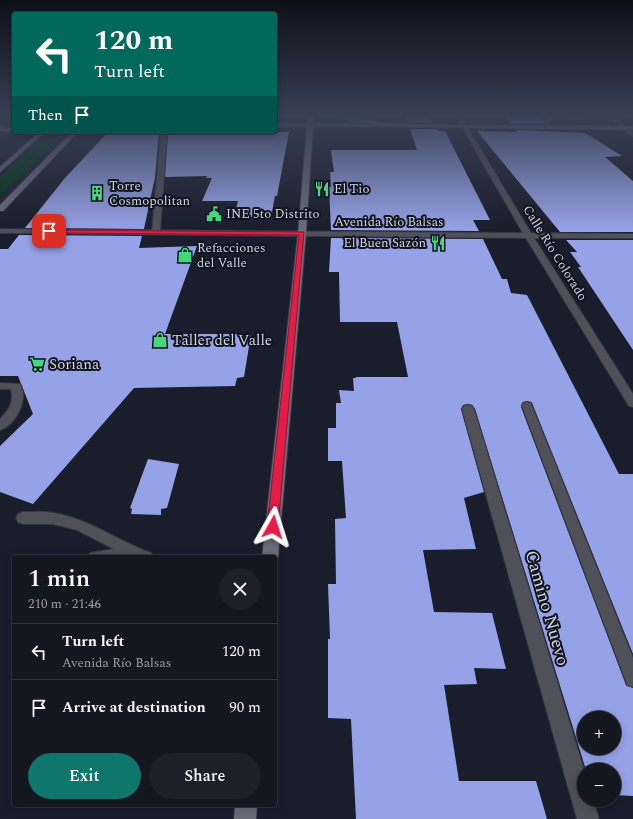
<!DOCTYPE html>
<html lang="en">
<head>
<meta charset="utf-8">
<style>
	body { margin:0; font-family:Spectral,serif; background:#1d1f29; color:#f1f3f6; height:100vh; display:flex; flex-direction:column; font-size:15px; white-space:nowrap }
	* { box-sizing:border-box; margin:0 }
	p { font-size:13px; color:#9d9fa5 }
	.icon { flex:none; width:22px; height:22px; fill:none; stroke:currentColor; stroke-width:2; stroke-linecap:round; stroke-linejoin:round }
	.map { position:relative; flex:1; overflow:hidden }
	.panel { position:absolute; left:12px; top:555px; width:265px; height:252px; display:flex; flex-direction:column; background:#141620; border-radius:4px; box-shadow:0 2px 10px #0003,0 0 0 1px #33353e }
	.panel>* { flex:none }
	.top-card { position:absolute; left:12px; top:12px; width:265px; height:122px; border-radius:4px; box-shadow:0 2px 10px #0003,0 0 0 1px #33353e; background:#00695c; color:#fff; overflow:hidden }
	.fabs { position:absolute; left:577px; top:711px; display:grid; gap:8px }
	.fabs a { display:grid; place-items:center; width:44px; height:44px; border-radius:50%; background:#141620; box-shadow:0 2px 10px #0003,0 0 0 1px #33353e; font-size:20px }
	.pin { position:absolute; display:grid; place-items:center; width:34px; height:34px; color:#fff; margin:-17px; border-radius:8px; box-shadow:0 2px 6px #0006 }
	.me { position:absolute; width:44px; margin:-22px; rotate:6deg; stroke-linejoin:round; filter:drop-shadow(0 0 3px #0008) }
	.turn { display:flex; align-items:center; gap:14px; height:84px; padding:0 16px; font-size:18px }
	.turn .icon { width:52px; height:52px; stroke-width:2.5 }
	.turn b { display:block; font-size:28px; line-height:34px }
	.then { display:flex; align-items:center; height:38px; padding:0 16px; background:#0003; gap:8px; font-size:15px }
	.round { display:grid; place-items:center; flex:none; width:42px; height:42px; border-radius:21px; background:#1d1f29 }
	.summary { display:flex; align-items:center; justify-content:space-between; height:68px; padding:0 16px }
	h1 { font-size:24px; font-weight:600; line-height:30px }
	.cta { display:flex; gap:8px; margin-top:auto; padding:8px 16px }
	.cta a { flex:1; height:46px; border-radius:24px; background:#0f766e; color:#fff; font-size:16px; font-weight:600; line-height:46px; text-align:center }
	.cta a+a { background:#1d1f29; color:#f1f3f6 }
	ul { padding:0; list-style:none }
	li { display:flex; align-items:center; gap:12px; height:56px; padding:0 16px; border-top:1px solid #33353e }
	li div { flex:1 }
	li b { display:block; font-size:15px }
	li em { font-style:normal }
	.map>svg:first-child { display:block }
</style>
</head>
<body>
<div class="map">
<svg width="633" height="819" viewBox="0 0 633 819">
	<rect width="100%" height="100%" fill="#1a1d2b"/>
	<!-- green -->
	<path fill="#023517" d="M64 134 0 196V177L45 136Z"/>
	<!-- building -->
	<g fill="#96a2e7" fill-rule="evenodd">
		<path d="M406 115H429L433 123 408 122Z"/>
		<path d="M504 115H537L544 121V124H511Z"/>
		<path d="M410 129H437L438 131H445L490 220H473L479 231 331 230 329 187H331L330 172H334L331 150H417Z"/>
		<path d="M516 130 585 133 622 156 605 157 633 181V232H560L477 131 517 132Z"/>
		<path d="M108 132H159L155 177 144 229 25 228 65 178Z"/>
		<path d="M168 132H289L277 196H275L271 217H234L238 201H202L212 178H206L207 176 165 177Z"/>
		<path d="M19 235 142 236 139 248 197 246 165 334H251L244 377 237 378 235 386 134 388 33 504 0 492V446L33 414 18 376H0V249H8Z"/>
		<path d="M331 238 483 239 502 279H507L511 293 527 295 619 474H633V654L532 403 527 401 522 403 521 407 626 685 633 688V796L614 795V770H586L475 409 472 405 468 404 463 405 461 409 484 492 464 498 476 549 423 550 434 612 492 613 506 669 474 668 477 684 444 685 459 781H536L547 819H356L351 719 328 718V639H330L328 584H336L335 519 346 518 342 461H328V428H336V403H341L339 390 354 391 353 378H356V377H408L397 322H340L339 272H329ZM584 718H614V748H584Z"/>
		<path d="M566 240H633V350L578 267H581L570 252H577Z"/>
		<path d="M148 459 179 464 167 508 161 509V515L131 514 132 509 130 508Z"/>
	</g>
	<g fill="none" stroke-linecap="round" stroke-linejoin="round">
		<!-- lane casing -->
		<g stroke="#343744" stroke-width="2">
			<g id="lane">
				<path d="M609 116 611 118 552 119 549 121V128L545 127V121L551 117Z"/>
				<path d="M161 132H167L160 232 156 234 152 232Z"/>
				<path d="M0 383 20 384C29 399 16 425 0 430V419C9 410 14 403 11 389H0Z"/>
				<path d="M527 402 531 403 532 406 633 658V687L627 685 625 679 522 406 523 403Z"/>
				<path d="M23 512C33 512 44 511 54 513 89 519 118 541 151 553L153 557H88L90 553 114 549 77 530 53 524H23L18 522 16 518 18 514Z"/>
			</g>
		</g>
		<!-- street casing -->
		<g stroke="#343744" stroke-width="2">
			<g id="street">
				<path d="M455 115H460L531 233 633 234V238H534L633 394V407L629 406 526 238 0 233V229L523 233Z"/>
				<path d="M606 115H612L633 132V137Z"/>
				<path d="M468 405 472 406 474 409 584 770V800H593L599 819H577L462 409 464 406Z"/>
			</g>
		</g>
		<!-- secondary casing -->
		<g stroke="#343744" stroke-width="2">
			<g id="secondary">
				<path d="M308 115H314L313 123H394L397 125 394 127H313L306 233 278 557 275 562V557H262L298 233 307 127H275V123H308Z"/>
				<path d="M0 127 14 128V132L0 131Z"/>
				<path d="M39 132H45L0 172V167Z"/>
				<path d="M72 132H78L3 211H0V205Z"/>
				<path d="M235 805H257L256 819H234Z"/>
			</g>
		</g>
		<!-- primary casing -->
		<g stroke="#343744" stroke-width="2">
			<path id="primary" d="M333 115C354 115 375 123 396 123 475 126 554 125 633 126V130L394 127 353 122Z"/>
		</g>
		<!-- lane -->
		<use href="#lane" fill="#4f5058" fill-rule="evenodd"/>
		<!-- street -->
		<use href="#street" fill="#4f5058" fill-rule="evenodd"/>
		<!-- secondary -->
		<use href="#secondary" fill="#6a6d79" fill-rule="evenodd"/>
		<!-- primary -->
		<use href="#primary" fill="#7f8392" fill-rule="evenodd"/>
	</g>
	<!-- sky -->
	<linearGradient id="sky" x2="0" y2="1"><stop stop-color="#0e1018"/><stop offset="0.5" stop-color="#384055"/><stop offset="1" stop-color="#384055" stop-opacity="0"/></linearGradient>
	<rect width="633" height="230" fill="url(#sky)"/>
	<!-- route -->
	<path fill="#e11d48" stroke="#92132f" d="M47 230 304 232 278 527 277 530 273 531 269 530 267 527 299 235 49 233 47 232Z"/>
	<!-- icons -->
	<defs>
		<g id="restaurant-bare" transform="scale(1.2)"><path d="M-5-6h1v4h1v-4h1v4h1v-4h1v5L-1.5 .5V6h-2V.5L-5-1ZM5-6V6H3V1.5H1.5Q1.5-4 5-6Z" fill="#44d77b" stroke="#111421" stroke-width="2.5" paint-order="stroke"/></g>
		<g id="building-bare" transform="scale(1.2)"><path d="M-4-6H4V6H1V3H-1V6H-4ZM-2.5-4.3h1.7v1.8h-1.7ZM.8-4.3h1.7v1.8H.8ZM-2.5-1h1.7V.8h-1.7ZM.8-1h1.7V.8H.8Z" fill="#44d77b" stroke="#111421" stroke-width="2.5" paint-order="stroke"/></g>
		<g id="civic-bare" transform="scale(1.2)"><path d="M-.6-6.5H3V-4.5H.6V-3L4-1V1h2V6H-6V1h2V-1L-.6-3ZM-1.2 2.5V6h2.4V2.5Z" fill="#44d77b" stroke="#111421" stroke-width="2.5" paint-order="stroke"/></g>
		<g id="shop-bare" transform="scale(1.2)"><path d="M-5-2.5h2.3a2.7 3.5 0 0 1 5.4 0H5L5.5 6h-11ZM-1.5-2.5h3a1.5 2.3 0 0 0-3 0Z" fill="#44d77b" stroke="#111421" stroke-width="2.5" paint-order="stroke"/></g>
		<g id="supermarket-bare" transform="scale(1.2)"><path d="M-6-5.5h2.5l.6 2H6L4.5 2H-2.5L-4.4-4H-6ZM-1.5 3.2a1.3 1.3 0 1 0 .1 0ZM3 3.2a1.3 1.3 0 1 0 .1 0Z" fill="#44d77b" stroke="#111421" stroke-width="2.5" paint-order="stroke"/></g>
	</defs>
	<g fill-rule="evenodd">
		<use href="#restaurant-bare" x="322" y="189"/>
		<use href="#building-bare" x="97" y="193"/>
		<use href="#civic-bare" x="214" y="214"/>
		<use href="#restaurant-bare" x="438" y="243"/>
		<use href="#shop-bare" x="185" y="255"/>
		<use href="#shop-bare" x="160" y="340"/>
		<use href="#supermarket-bare" x="37" y="364"/>
	</g>
	<g text-anchor="middle" dominant-baseline="central" stroke-width="4" stroke-linejoin="round" paint-order="stroke">
		<!-- far-poi labels -->
		<g font-size="13" fill="#d2d4de" stroke="#111421" text-anchor="start">
			<text x="109" y="186">Torre<tspan x="109" dy="15">Cosmopolitan</tspan></text>
			<text x="334" y="189">El Tio</text>
			<text x="226" y="214">INE 5to Distrito</text>
			<text x="426" y="243" text-anchor="end">El Buen Sazón</text>
			<text x="197" y="248">Refacciones<tspan x="197" dy="15">del Valle</tspan></text>
		</g>
		<!-- far-street labels -->
		<g font-size="13" fill="#d2d4de" stroke="#111421">
			<text x="389" y="222">Avenida Río Balsas</text>
			<text transform="translate(555 253) rotate(58)">Calle Río Colorado</text>
		</g>
		<!-- poi labels -->
		<g font-size="15" fill="#d2d4de" stroke="#111421" text-anchor="start">
			<text x="172" y="340">Taller del Valle</text>
			<text x="49" y="364">Soriana</text>
		</g>
		<!-- near-street labels -->
		<g font-size="18" fill="#d2d4de" stroke="#111421">
			<text transform="translate(547 608) rotate(74)">Camino Nuevo</text>
		</g>
	</g>
</svg>
<div class="fabs">
<a>+</a>
<a>−</a>
</div>
<div class="pin" style="left:49px;top:231px;background:#d93025"><svg class="icon" aria-label="arrive" viewBox="0 0 24 24"><path d="M6 21V4h12l-3 4 3 4H6"/></svg></div>
<svg class="me" style="left:273px;top:527px" viewBox="-20 -20 40 40"><path d="M0-17L14 15 0 8-14 15z" fill="#e11d48" stroke="#fff" stroke-width="4"/></svg>
<div class="top-card">
<div class="turn"><svg class="icon" aria-label="left" viewBox="0 0 24 24"><path d="M17 20v-9H6M10 6l-5 5 5 5"/></svg><div><b>120 m</b>Turn left</div></div>
<div class="then">Then<svg class="icon" aria-label="arrive" viewBox="0 0 24 24"><path d="M6 21V4h12l-3 4 3 4H6"/></svg></div>
</div>
<section class="panel">
<div class="summary"><div><h1>1 min</h1><p>210 m · 21:46</p></div><a class="round"><svg class="icon" aria-label="close" viewBox="0 0 24 24"><path d="M6 6l12 12M18 6L6 18"/></svg></a></div>
<ul>
<li><svg class="icon" aria-label="left" viewBox="0 0 24 24"><path d="M17 20v-9H6M10 6l-5 5 5 5"/></svg><div><b>Turn left</b><p>Avenida Río Balsas</p></div><em>120 m</em></li>
<li><svg class="icon" aria-label="arrive" viewBox="0 0 24 24"><path d="M6 21V4h12l-3 4 3 4H6"/></svg><div><b>Arrive at destination</b></div><em>90 m</em></li>
</ul>
<div class="cta"><a>Exit</a><a>Share</a></div>
</section>
</div>
</body>
</html>
